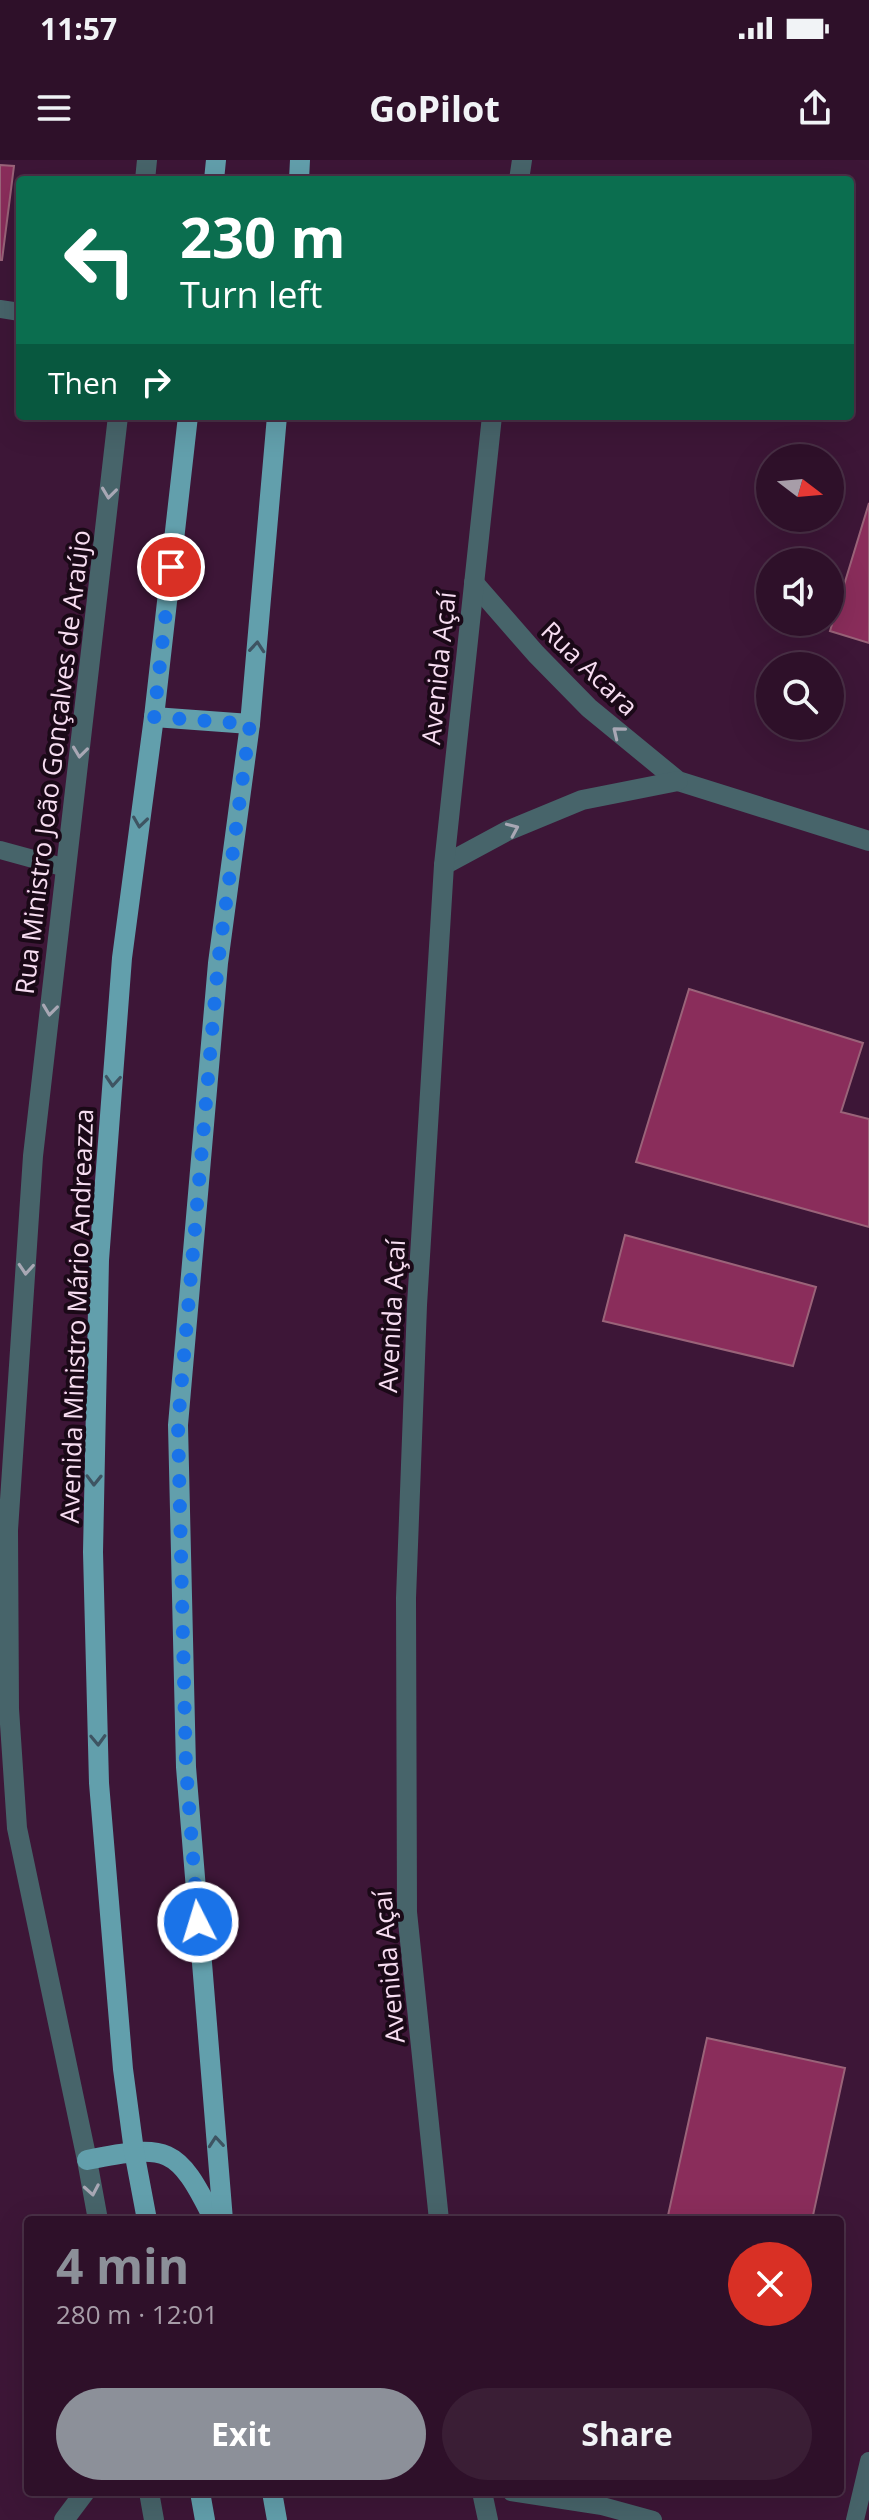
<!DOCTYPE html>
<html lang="en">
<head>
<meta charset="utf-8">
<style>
	body { margin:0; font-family:"Open Sans",sans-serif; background:#3a1e35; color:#f1f3f6; height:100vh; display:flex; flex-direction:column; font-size:30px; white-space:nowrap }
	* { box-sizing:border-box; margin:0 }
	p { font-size:26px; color:#a79da8 }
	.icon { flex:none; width:44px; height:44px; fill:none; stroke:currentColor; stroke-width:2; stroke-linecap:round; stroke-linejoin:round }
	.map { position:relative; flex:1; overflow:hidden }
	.side { position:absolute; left:24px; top:2056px; width:820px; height:280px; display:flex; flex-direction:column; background:#2e1029; border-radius:8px; box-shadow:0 8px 32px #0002,0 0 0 2px #493046 }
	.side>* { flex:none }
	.top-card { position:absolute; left:16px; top:16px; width:838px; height:244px; border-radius:8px; box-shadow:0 8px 32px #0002,0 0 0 2px #493046; background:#0b6e4f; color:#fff; overflow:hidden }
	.needle { width:52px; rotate:106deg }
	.buttons { position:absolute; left:756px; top:284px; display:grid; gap:16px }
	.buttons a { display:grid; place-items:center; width:88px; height:88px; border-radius:50%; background:#2e1029; box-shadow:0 8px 32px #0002,0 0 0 2px #493046; font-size:40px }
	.pin { position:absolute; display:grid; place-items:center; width:68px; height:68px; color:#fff; margin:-34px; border:4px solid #fff; border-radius:50%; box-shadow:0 2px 8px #0007 }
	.me { position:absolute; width:88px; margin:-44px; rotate:355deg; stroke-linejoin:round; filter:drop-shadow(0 0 6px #0008) }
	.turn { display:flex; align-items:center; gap:28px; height:168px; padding:0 32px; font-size:36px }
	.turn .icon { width:104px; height:104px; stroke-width:2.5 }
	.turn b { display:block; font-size:56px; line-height:68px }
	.then { display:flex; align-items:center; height:76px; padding:0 32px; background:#0003; gap:16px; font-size:30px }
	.round { display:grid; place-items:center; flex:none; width:84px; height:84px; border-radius:42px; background:#3a1e35 }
	.overview { display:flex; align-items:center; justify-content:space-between; height:136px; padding:0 32px }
	h1 { font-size:48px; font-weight:700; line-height:60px; color:#8c9099 }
	.button { display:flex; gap:16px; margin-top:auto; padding:16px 32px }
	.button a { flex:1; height:92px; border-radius:48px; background:#8c9099; color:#fff; font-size:32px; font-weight:700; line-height:92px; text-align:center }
	.button a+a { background:#3a1e35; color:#f1f3f6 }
	.status { display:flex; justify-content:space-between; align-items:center; height:56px; padding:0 40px; background:#2e1029; direction:ltr }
	.status svg { height:22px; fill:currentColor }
	header { display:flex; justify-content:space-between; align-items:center; height:104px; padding:0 32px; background:#2e1029; font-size:36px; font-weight:700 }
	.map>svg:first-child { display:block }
</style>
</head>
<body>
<div class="status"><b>11:57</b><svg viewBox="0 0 49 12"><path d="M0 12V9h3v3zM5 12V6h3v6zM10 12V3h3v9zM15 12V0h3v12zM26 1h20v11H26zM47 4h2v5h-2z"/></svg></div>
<header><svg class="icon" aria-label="menu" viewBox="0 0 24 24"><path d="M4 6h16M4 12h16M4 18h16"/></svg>GoPilot<svg class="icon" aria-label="share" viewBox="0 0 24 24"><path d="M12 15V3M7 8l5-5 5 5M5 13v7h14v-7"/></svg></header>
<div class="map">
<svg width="869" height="2360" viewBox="0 0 869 2360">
	<rect width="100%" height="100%" fill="#3d1637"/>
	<!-- building -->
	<g fill="#8a2d5b" stroke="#9a6379" stroke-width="2">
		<path d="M0 5 14 6 2 100H0Z"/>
		<path d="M869 343V483L830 471Z"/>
		<path d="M689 829 863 883 841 952 869 959V1067L636 1002Z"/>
		<path d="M625 1075 816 1127 793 1206 603 1161Z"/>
		<path d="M707 1878 845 1908 812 2060H667Z"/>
	</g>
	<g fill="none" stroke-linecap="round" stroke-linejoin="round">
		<!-- service -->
		<g stroke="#47646a" stroke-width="18">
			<path d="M0 149 20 152"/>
			<path d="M0 690 66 708"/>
			<path d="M511 2332 602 2346 653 2360"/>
			<path d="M855 2360 869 2301"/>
		</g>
		<!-- minor -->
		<g stroke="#47646a" stroke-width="20">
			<path d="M145 20 147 0"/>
			<path d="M474 423 536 494 589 548 678 621 869 681"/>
			<path d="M444 705 507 671 582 640 678 621"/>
			<path d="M87 2000 17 1668 9 1549 8 1370 33 996 118 256"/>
		</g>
		<!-- tertiary -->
		<g stroke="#47646a" stroke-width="20">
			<path d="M519 20 522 0"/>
			<path d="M87 2000 98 2060"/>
			<path d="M439 2060 407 1752 406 1438 417 1145 444 705 492 256"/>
			<path d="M149 2332 154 2360"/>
			<path d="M482 2332 488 2360"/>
			<path d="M64 2360 85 2332"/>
		</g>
		<!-- primary -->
		<g stroke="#629fac" stroke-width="20">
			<path d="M214 20 216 0"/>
			<path d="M299 20 300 0"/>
			<path d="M154 557 250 564"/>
			<path d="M87 2000C168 1984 177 1985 214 2060"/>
			<path d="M147 2060 134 1991 123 1909 99 1623 93 1392 99 1100 122 798 154 557 188 256"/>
			<path d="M223 2060 186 1607 178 1265 218 803 250 564 277 256"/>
			<path d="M200 2332 205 2360"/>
			<path d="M272 2332 277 2360"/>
		</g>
	</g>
	<!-- one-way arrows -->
	<defs><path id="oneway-chevron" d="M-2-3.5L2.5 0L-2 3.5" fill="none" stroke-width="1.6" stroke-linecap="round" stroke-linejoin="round" transform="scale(2)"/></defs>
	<g stroke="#a8a7b4">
		<use href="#oneway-chevron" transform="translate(109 333) rotate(97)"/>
		<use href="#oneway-chevron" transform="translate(618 572) rotate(-141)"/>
		<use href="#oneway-chevron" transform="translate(80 592) rotate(97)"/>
		<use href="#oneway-chevron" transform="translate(513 669) rotate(-24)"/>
		<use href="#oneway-chevron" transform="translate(50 850) rotate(97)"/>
		<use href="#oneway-chevron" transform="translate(26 1109) rotate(94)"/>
		<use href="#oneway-chevron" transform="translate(92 2030) rotate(80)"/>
	</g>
	<g stroke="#3e5462">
		<use href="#oneway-chevron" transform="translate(257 487) rotate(-85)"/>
		<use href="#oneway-chevron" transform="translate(140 662) rotate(98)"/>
		<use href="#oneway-chevron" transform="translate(113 921) rotate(94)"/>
		<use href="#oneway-chevron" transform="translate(94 1320) rotate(91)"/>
		<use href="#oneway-chevron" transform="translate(98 1580) rotate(88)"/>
		<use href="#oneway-chevron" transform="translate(216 1982) rotate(-95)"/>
	</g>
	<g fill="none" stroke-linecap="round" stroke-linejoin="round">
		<!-- route -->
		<path stroke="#1a73e8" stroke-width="14" stroke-dasharray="0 25.2" d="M171 407 154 557 250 564 218 803 178 1265 186 1607 198 1762"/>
	</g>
	<g text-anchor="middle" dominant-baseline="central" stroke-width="8" stroke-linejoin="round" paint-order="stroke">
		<!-- street labels -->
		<g font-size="26" fill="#f7ddf1" stroke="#1a0917">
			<text transform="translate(438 508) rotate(-84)">Avenida Açaí</text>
			<text transform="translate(590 508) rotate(44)">Rua Acara</text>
			<text transform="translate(52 602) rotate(-83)">Rua Ministro João Gonçalves de Araújo</text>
			<text transform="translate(76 1156) rotate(-88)">Avenida Ministro Mário Andreazza</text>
			<text transform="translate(391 1156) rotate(-87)">Avenida Açaí</text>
			<text transform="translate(388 1807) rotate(-95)">Avenida Açaí</text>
		</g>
	</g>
</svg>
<div class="buttons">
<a><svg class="needle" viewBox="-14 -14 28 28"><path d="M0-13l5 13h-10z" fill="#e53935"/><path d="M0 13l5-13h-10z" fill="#a79da8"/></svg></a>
<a><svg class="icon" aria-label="sound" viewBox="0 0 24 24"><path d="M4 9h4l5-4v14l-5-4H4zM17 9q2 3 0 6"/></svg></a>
<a><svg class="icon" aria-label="search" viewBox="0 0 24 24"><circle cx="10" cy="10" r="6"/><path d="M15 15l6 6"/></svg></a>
</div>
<div class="pin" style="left:171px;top:407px;background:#d93025"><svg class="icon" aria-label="arrive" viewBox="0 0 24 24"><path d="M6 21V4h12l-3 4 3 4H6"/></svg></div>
<svg class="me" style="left:198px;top:1762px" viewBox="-20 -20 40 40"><circle r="17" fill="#1a73e8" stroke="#fff" stroke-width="3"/><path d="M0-11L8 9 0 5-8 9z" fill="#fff"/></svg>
<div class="top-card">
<div class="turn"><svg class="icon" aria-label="left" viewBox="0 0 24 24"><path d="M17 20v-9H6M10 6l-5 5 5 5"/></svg><div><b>230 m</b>Turn left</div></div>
<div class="then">Then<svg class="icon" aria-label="right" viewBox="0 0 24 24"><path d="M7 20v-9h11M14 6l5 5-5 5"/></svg></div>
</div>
<section class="side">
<div class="overview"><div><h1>4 min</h1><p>280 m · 12:01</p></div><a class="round" style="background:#d93025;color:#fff"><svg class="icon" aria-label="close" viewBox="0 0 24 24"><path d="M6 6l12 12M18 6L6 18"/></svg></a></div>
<div class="button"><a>Exit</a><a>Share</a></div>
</section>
</div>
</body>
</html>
